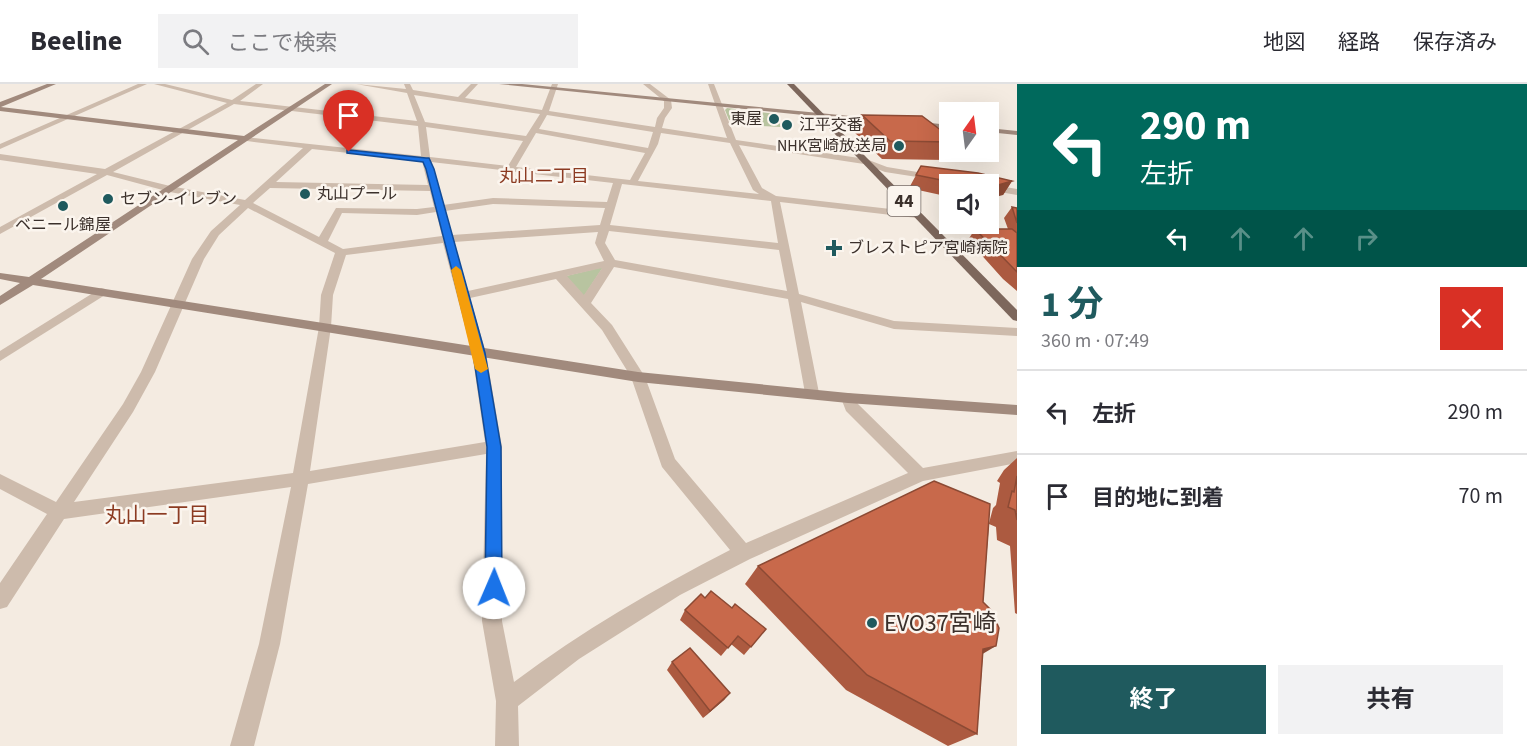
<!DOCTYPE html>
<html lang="ja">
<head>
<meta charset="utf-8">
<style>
	body { margin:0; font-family:"Source Sans 3","Noto Sans JP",sans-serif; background:#f2f2f3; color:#2b2b33; height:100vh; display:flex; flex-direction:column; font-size:22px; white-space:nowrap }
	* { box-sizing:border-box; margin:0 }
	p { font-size:20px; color:#7c7c81 }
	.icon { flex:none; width:33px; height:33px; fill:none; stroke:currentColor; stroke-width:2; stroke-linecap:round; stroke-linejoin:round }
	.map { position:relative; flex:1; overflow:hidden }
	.side { display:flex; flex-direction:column; background:#fff; width:510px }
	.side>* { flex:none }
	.top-card { background:#00695c; color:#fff; overflow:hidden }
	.needle { width:39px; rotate:14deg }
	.buttons { position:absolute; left:939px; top:18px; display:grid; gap:12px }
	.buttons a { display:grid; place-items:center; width:60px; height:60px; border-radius:0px; background:#fff; box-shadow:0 6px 24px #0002; font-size:30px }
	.pin { position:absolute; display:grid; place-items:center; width:51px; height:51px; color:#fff; margin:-62px -26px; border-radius:50% 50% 50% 0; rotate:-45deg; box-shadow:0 0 6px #0007 }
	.pin .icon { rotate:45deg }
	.me { position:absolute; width:66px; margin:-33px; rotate:1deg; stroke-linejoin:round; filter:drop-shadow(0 0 4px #0008) }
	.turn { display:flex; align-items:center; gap:21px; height:126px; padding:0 24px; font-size:27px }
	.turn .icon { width:78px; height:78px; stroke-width:2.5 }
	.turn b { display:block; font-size:42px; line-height:51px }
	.lanes { display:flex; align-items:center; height:57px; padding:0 24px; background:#0003; justify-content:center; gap:30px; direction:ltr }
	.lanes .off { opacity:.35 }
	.round { display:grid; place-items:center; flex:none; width:63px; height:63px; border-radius:0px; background:#f2f2f3 }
	.headline { display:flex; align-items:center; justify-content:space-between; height:102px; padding:0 24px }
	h1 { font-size:36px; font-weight:700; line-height:45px; color:#1f5a5e }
	.action { display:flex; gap:12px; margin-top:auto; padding:12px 24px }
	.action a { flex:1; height:69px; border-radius:0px; background:#1f5a5e; color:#fff; font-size:24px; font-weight:700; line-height:69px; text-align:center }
	.action a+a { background:#f2f2f3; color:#2b2b33 }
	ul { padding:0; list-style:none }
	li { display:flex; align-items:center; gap:18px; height:84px; padding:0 24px; border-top:2px solid #e1e1e2 }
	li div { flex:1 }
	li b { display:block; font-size:22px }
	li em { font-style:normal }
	header { display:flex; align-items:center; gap:36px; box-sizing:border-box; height:84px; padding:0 30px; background:#fff; border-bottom:2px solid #e1e1e2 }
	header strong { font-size:28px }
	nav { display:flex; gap:33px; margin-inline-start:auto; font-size:21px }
	.search { width:420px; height:54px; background:#f2f2f3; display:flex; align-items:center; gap:15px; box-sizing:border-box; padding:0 21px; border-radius:0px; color:#7c7c81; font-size:22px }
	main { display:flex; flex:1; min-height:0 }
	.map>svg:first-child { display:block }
</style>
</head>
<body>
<header>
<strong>Beeline</strong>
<div class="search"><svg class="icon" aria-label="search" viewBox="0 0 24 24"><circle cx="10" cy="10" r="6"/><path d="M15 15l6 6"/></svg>ここで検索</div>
<nav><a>地図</a><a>経路</a><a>保存済み</a></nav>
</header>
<main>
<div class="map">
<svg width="1017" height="662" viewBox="0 0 1017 662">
	<rect width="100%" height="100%" fill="#f4ebe1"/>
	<!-- green -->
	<g fill="#b8c4a0">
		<path d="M727 24 776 30 781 43 761 42 758 38 729 36 725 26Z"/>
		<path d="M603 183 584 212 566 192Z"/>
	</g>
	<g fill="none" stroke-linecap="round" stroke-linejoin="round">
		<!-- street -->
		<g fill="#cdbbac" fill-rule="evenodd">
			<path d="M138 0H147L0 65V60Z"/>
			<path d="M154 0H165L232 16 256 0H263L240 17 417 37 407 9 356 0 406 5 404 0H410L413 6 458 13 471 0H478L465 14 542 26 552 0H558L549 27 655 43 657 34 664 24V17L643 0H650L671 16 672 24 665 34 662 44 727 54 708 0H714L736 56 866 75 887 83 978 98 979 100H962L885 88 864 80 739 61 762 104 776 112 917 128 922 131 917 134 780 118 799 210 894 237 1017 244V252L894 245 801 218 819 309 812 314 805 309 788 215 614 183 591 219 612 241 645 293 675 375 746 459 908 389 846 327 841 314 848 309 853 310 858 320 923 384 1017 367V379L923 397 750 475 680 511 579 575 518 622 519 662H495L496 617 482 537 486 370 308 400 280 560 254 662H230L259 560 291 403 64 435 7 523 0 525V499L47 430 0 405V390L56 418 123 320 141 288 192 175 211 147 240 121 170 108 107 91 0 150V143L97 90 0 76V70L105 85 227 19ZM414 11 540 30 526 52 425 38ZM234 20 418 42 421 72 244 53 243 55 247 57 303 64 245 116 170 102 113 88ZM547 31 653 48 648 64 539 45ZM426 43 523 57 508 82 430 73ZM536 49 645 69 630 96 516 83ZM661 49 730 59 753 106 759 110 638 97 658 60ZM312 65 422 77 428 101 276 98ZM431 78 613 99 607 118 493 114 443 121ZM622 100 771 117 778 159 610 141ZM270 104 430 107 434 123 417 125 336 124 319 153 253 119ZM493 120 605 124 600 141 452 151 445 127ZM248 124 335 169 321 211 319 243 293 389 74 418 133 328 155 288 204 175 219 151ZM436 128 442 152 343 165 328 157 342 129 417 131ZM609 147 779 166 787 207 615 176 605 159ZM598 148 595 159 604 177 468 207 454 158ZM443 159 472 269 485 358 310 387 331 243 333 211 346 171ZM602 184 584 211 567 192ZM556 195 602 246 631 293 662 383 730 466C654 505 582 547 514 598L502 537V363L486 269 470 214Z"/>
			<path d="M987 100H988L1017 105V111L988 106Z"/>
			<path d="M101 204 105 205V211L0 277V267Z"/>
		</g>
		<!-- secondary -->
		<g fill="#a18a7d" fill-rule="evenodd">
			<path d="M47 0H56L1 23 244 52 325 0H332L41 195 638 288 848 309 1017 321V331L848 319 638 298 33 201 0 221V212L20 199 0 195V189L29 193 238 56 0 27V18Z"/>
			<path d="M499 0H522L881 35 885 37 881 39Z"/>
			<path d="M911 37 950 41V45L914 41 910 39Z"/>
			<path d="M988 44 1017 47V51L988 48Z"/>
		</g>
		<!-- primary -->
		<path fill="#7d675c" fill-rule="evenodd" d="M787 0H794L1017 226V237L1013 236Z"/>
	</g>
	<!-- wall -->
	<g fill="#ac5a40">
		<path d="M862 31 950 53V68H951L946 76 882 75 854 48Z"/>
		<path d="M921 82 1012 97 1003 111 988 100H950V113L909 104Z"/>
		<path d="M1012 123 1017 124V207L1003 195 968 156 975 145H1008L1004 134Z"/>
		<path d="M1017 374V530L1015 529 1010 462 997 456 996 443 989 440 983 518V570L977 650 948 662 846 606 745 500 758 482 989 439 993 424 996 421 1000 399 997 397 1004 386Z"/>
		<path d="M705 514 732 524 766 545 744 571 731 560 721 572 680 536 685 526Z"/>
		<path d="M672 578 730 609 724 616 703 634 667 586Z"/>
	</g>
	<!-- shaded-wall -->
	<g fill="#8c4a34">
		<path d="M1012 97 1003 111 988 115V104Z"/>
		<path d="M996 562 969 578 983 565Z"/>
		<path d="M730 609 724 616 703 634 710 627Z"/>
	</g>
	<!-- building -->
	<g fill="#c8694b" stroke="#8c4a34" stroke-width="1.5">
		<path d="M862 31 922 32 950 53V58L890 57Z"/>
		<path d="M921 82 978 89 1012 97 988 104V100H961L916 91Z"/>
		<path d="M1012 123 1017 124V139Z"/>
		<path d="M975 145H1012L1017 149V188Z"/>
		<path d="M1017 392V436L1015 426 1008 423 1012 407 1014 408Z"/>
		<path d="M934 397 990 420 983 518 991 526 999 544 996 562 983 565 977 650 867 591 758 482Z"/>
		<path d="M711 507 732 524 735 520 766 545 751 563 738 552 728 564 685 526 701 510 705 514Z"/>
		<path d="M690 564 730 609 710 627 672 578Z"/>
	</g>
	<!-- route -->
	<path fill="#1a73e8" stroke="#114b97" stroke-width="1.5" d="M349 66 426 74H429L434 85 485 269 501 363 502 504 500 510 494 513 487 510 485 504 487 363 473 269 426 85 423 78 347 69V66Z"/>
	<!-- slow -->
	<path fill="#f59e0b" d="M456 182 461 186 488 285 481 289 475 285 451 186Z"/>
	<!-- markers -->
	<g fill="#1f5a5e" stroke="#fbf5ee" stroke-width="2">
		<circle cx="774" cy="35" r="6"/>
		<circle cx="787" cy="41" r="6"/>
		<circle cx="899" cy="62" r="6"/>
		<circle cx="305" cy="110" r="6"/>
		<circle cx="108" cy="115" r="6"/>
		<circle cx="63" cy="122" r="6"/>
		<path d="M831 155h6v6h6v6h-6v6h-6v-6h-6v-6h6z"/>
		<circle cx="872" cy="539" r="6"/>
	</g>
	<g text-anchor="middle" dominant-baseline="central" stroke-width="5" stroke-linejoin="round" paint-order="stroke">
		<!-- far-poi labels -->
		<g font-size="16" fill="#3b302b" stroke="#fbf5ee" text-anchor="start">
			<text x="762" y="35" text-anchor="end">東屋</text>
			<text x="799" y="41">江平交番</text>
			<text x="887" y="62" text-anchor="end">NHK宮崎放送局</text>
			<text x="317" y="110">丸山プール</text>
			<text x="120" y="115">セブン-イレブン</text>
			<text x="63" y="141" text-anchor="middle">ベニール錦屋</text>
			<text x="848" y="164">ブレストピア宮崎病院</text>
		</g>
		<!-- far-neighbourhood labels -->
		<g font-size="18" fill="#8c3b22" stroke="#fbf5ee">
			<text x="544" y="92">丸山二丁目</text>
		</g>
		<!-- shield labels -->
		<rect fill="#fbf5ee" stroke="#756b66" stroke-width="1.5" x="887.5" y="102" width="33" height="30" rx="4.5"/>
		<g font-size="18" font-weight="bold" fill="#3b302b">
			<text x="904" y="117">44</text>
		</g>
		<!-- neighbourhood labels -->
		<g font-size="21" fill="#8c3b22" stroke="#fbf5ee">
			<text x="157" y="431">丸山一丁目</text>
		</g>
		<!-- near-poi labels -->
		<g font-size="24" fill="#3b302b" stroke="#fbf5ee" text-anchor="start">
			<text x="884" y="539">EVO37宮崎</text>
		</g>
	</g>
</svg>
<div class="buttons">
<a><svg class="needle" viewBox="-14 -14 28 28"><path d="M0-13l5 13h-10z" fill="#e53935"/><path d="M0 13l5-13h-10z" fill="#7c7c81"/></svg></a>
<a><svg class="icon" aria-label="sound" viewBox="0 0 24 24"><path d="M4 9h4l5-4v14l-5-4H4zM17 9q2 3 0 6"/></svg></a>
</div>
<div class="pin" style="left:349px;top:68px;background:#d93025"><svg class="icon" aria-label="arrive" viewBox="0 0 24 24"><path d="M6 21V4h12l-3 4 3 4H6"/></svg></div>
<svg class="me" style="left:494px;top:504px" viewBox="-20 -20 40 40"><circle r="19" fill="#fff"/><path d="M0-13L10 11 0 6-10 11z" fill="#1a73e8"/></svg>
</div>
<section class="side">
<div class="top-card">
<div class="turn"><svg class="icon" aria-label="left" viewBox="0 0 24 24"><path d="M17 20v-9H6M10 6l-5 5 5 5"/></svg><div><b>290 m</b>左折</div></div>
<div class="lanes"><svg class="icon" aria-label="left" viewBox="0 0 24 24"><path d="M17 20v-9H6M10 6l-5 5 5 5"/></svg><svg class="icon off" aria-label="ahead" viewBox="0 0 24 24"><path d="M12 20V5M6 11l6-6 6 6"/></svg><svg class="icon off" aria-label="ahead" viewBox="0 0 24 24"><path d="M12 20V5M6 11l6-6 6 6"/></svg><svg class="icon off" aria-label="right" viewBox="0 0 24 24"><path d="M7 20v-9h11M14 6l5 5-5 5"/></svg></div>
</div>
<div class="headline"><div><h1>1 分</h1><p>360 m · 07:49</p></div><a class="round" style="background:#d93025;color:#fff"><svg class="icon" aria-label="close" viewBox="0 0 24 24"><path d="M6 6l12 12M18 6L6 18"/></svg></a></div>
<ul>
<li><svg class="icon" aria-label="left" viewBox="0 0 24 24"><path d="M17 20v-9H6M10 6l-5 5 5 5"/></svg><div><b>左折</b></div><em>290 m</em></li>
<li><svg class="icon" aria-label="arrive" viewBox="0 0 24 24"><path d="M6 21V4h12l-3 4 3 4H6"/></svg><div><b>目的地に到着</b></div><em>70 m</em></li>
</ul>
<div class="action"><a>終了</a><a>共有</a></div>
</section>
</main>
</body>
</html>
